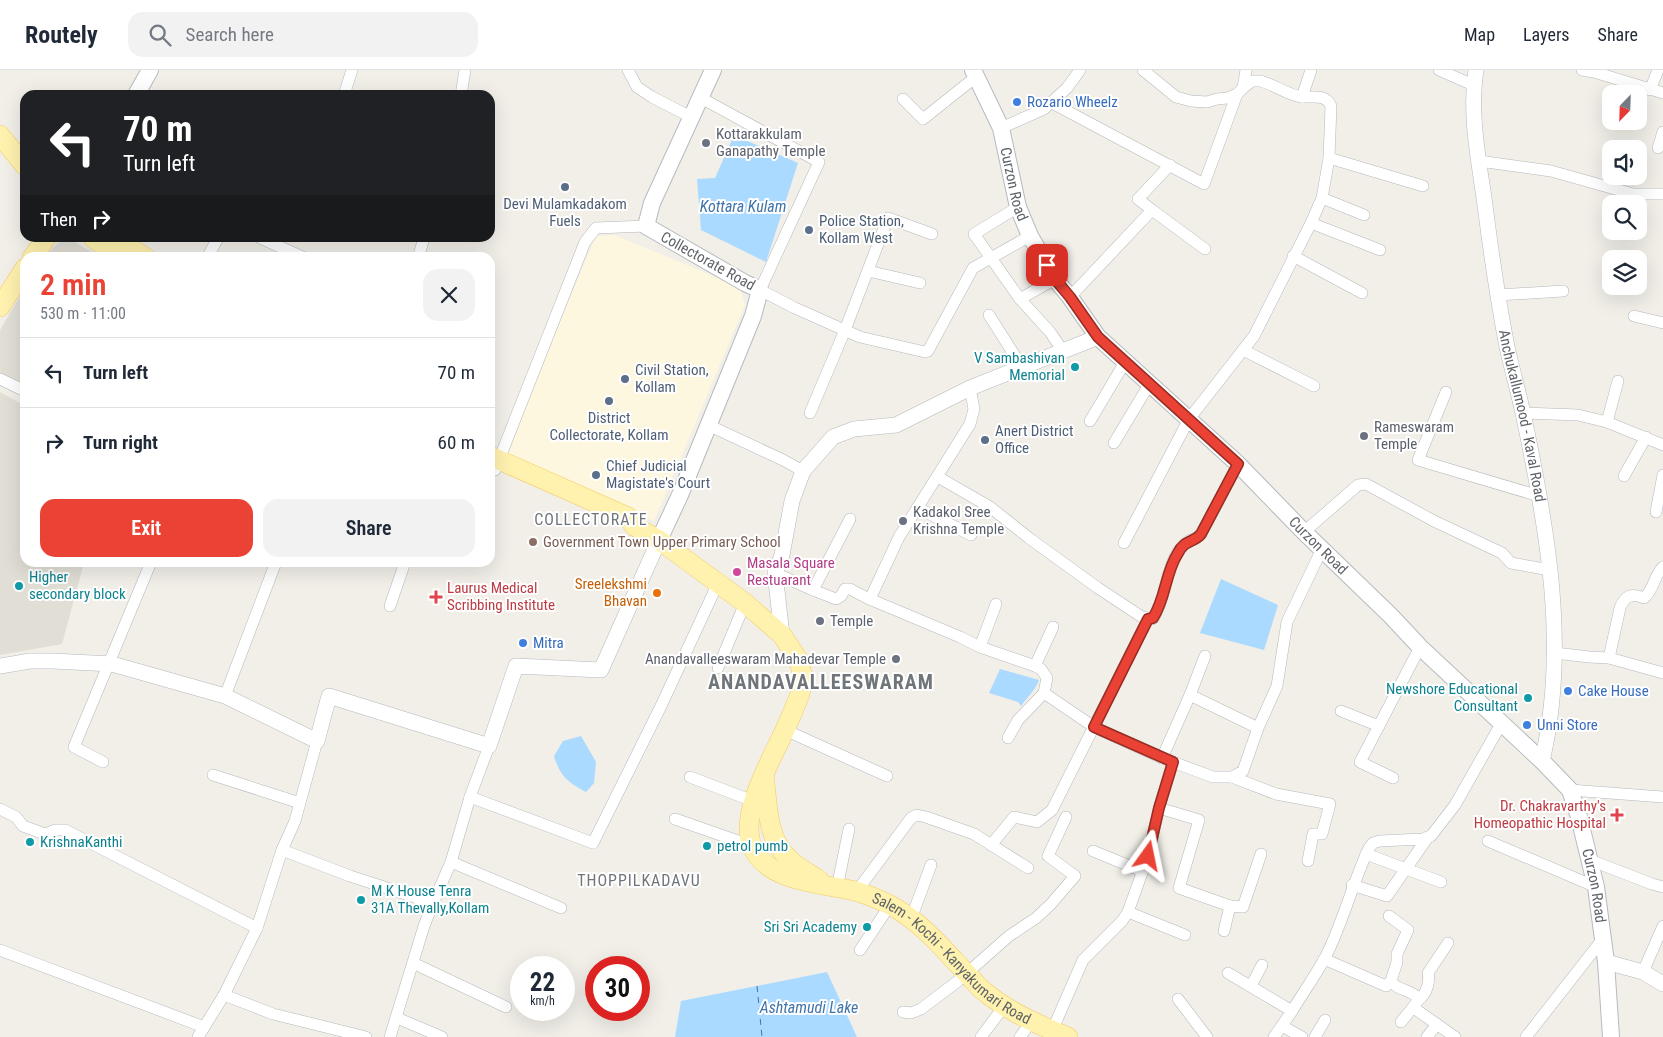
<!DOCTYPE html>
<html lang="en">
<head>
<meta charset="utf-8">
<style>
	body { margin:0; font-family:"Roboto Condensed",sans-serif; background:#f2f2f3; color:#1f2937; height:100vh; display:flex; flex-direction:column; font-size:19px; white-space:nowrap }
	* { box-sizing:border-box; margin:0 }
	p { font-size:16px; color:#747a83 }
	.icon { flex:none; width:28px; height:28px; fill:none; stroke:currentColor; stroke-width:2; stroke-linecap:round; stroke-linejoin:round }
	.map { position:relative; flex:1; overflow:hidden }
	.sheet { position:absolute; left:20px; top:182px; width:475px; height:315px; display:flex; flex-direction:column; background:#fff; border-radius:15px; box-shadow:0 5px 20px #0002 }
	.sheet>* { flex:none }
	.hud { position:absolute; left:20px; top:20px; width:475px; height:152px; border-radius:15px; box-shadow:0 5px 20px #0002; background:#202124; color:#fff; overflow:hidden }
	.needle { width:32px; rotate:203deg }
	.tools { position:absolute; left:1602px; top:15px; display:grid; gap:10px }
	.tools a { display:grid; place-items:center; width:45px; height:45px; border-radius:10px; background:#fff; box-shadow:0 5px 20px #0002; font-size:25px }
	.speed { position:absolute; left:510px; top:886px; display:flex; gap:10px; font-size:25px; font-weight:700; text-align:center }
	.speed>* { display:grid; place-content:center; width:65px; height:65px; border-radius:50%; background:#fff; box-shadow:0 5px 20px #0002; line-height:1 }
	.speed small { font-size:12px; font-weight:400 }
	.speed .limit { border:8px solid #d22; background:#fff; color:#111 }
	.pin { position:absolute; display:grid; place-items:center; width:42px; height:42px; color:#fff; margin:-21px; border-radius:10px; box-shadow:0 2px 8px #0006 }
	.me { position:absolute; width:55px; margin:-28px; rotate:12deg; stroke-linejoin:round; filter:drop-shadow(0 0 4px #0008) }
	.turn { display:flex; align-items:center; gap:18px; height:105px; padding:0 20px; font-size:22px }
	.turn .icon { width:65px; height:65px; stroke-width:2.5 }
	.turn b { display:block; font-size:35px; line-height:42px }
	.then { display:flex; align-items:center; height:48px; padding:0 20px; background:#0003; gap:10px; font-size:19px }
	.round { display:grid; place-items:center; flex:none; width:52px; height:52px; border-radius:15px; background:#f2f2f3 }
	.head { display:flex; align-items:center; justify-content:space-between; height:85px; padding:0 20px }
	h1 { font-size:30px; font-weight:600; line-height:38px; color:#ea4335 }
	.action { display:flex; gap:10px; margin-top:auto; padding:10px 20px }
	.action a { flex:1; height:58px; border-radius:15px; background:#ea4335; color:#fff; font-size:20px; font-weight:600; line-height:58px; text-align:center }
	.action a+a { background:#f2f2f3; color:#1f2937 }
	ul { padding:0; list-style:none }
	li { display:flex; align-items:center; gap:15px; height:70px; padding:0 20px; border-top:1px solid #e0e1e3 }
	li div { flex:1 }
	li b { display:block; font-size:19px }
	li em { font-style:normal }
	header { display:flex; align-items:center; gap:30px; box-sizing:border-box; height:70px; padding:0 25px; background:#fff; border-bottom:1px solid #e0e1e3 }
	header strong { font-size:24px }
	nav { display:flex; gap:28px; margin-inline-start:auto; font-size:18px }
	.search { width:350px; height:45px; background:#f2f2f3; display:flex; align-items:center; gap:12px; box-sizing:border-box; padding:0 18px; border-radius:15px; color:#747a83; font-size:19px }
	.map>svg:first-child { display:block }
</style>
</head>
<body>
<header>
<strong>Routely</strong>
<div class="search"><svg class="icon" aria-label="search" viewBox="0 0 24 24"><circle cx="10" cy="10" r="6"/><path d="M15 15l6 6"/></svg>Search here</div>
<nav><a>Map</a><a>Layers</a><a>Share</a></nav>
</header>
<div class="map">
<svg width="1663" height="967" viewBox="0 0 1663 967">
	<rect width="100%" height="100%" fill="#f1efe8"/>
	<!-- commercial -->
	<path fill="#fef7e0" d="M614 165 740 217 745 235 654 451 504 386 596 166Z"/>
	<!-- education -->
	<g fill="#e1ded6">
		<path d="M64 169 71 170 101 187H44L57 174Z"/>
		<path d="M25 218V320L0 308V260Z"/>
		<path d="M0 322 25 336V492L84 493 62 574 0 585Z"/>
	</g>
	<!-- water -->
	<g fill="#aadaff">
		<path d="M734 65 798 93 766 192 701 160 697 109 715 108Z"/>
		<path d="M1221 509 1278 535 1264 580 1200 563Z"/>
		<path d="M1000 599 1039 610C1035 621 1027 627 1021 636L1018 632 989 623Z"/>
		<path d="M581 666 596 692 594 713 586 722C568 713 560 706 554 686L563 671Z"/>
		<path d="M827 902 857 967H675L681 931Z"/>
	</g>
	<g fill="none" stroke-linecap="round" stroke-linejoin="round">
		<!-- ferry -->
		<path stroke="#4174aa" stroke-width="1" stroke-dasharray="6 5" stroke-linecap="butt" d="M757 916 762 967"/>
		<!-- minor casing -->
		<g stroke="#b5b8bc" stroke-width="12">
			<g id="minor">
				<path d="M628 0 637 17 652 27 691 47"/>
				<path d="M1439 0 1473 15"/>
				<path d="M1582 0 1594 2 1663 23"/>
				<path d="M1243 18 1246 0"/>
				<path d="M1650 20 1658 0"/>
				<path d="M344 25 352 0"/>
				<path d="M461 25 465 0"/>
				<path d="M1302 27 1311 0"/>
				<path d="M701 28 819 92 760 220 795 238 860 267 925 282 928 281 973 198 1030 166"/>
				<path d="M903 29 923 49 977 6"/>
				<path d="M1052 33 1204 114 1237 24"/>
				<path d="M1001 58 1044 39 1067 18 1080 0"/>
				<path d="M1658 78 1663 62"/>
				<path d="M1329 88 1423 116"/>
				<path d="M1479 91 1551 101 1633 124H1663"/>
				<path d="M1322 128 1364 145"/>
				<path d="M1018 137 974 164 1020 229 1050 262 1063 281"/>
				<path d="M1152 140 1138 129 1170 95"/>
				<path d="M1311 153 1380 180"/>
				<path d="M260 168 305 188"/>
				<path d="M1293 186 1362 223"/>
				<path d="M207 188 218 168"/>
				<path d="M418 188 424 168"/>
				<path d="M868 201 920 213"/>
				<path d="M1498 225 1563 221"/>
				<path d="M1070 227 1152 140 1205 179"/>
				<path d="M1020 229 1055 209"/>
				<path d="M989 245 1022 297"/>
				<path d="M1634 246 1663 253"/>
				<path d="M1243 280 1314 316"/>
				<path d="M0 309 25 321"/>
				<path d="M1446 322 1418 390 1539 426"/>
				<path d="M810 343 845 260 888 148 932 164"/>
				<path d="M1523 343 1578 345 1607 352 1663 375"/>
				<path d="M1090 351 1125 292"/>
				<path d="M1607 352 1618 311"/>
				<path d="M708 355 783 390 803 401"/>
				<path d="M1114 373 1150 313"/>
				<path d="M495 400 585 172 596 158 646 156"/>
				<path d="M1624 406 1646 367"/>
				<path d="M938 407 990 437 1029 468 1098 518 1142 547 1153 549C1166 528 1165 503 1177 483 1180 479 1184 473 1188 471 1194 468 1197 469 1201 464L1238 394"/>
				<path d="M918 438 971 465"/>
				<path d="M1656 442 1663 405"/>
				<path d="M1304 462 1358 415 1366 414 1434 451 1502 483 1511 493 1550 500"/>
				<path d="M1124 473 1189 349 1254 266 1311 153 1322 128 1329 88 1331 36C1325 23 1313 28 1302 27 1287 25 1274 14 1260 11H1252L1243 18 1237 24 1227 28 1217 29 1207 32 1191 31 1176 27 1143 0"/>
				<path d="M775 503 813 520 836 529 841 526 845 519H850L867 528 960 567 980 577 1035 596 1041 599 1047 608 1044 623 1094 657 1162 688 1213 707H1232L1243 701 1258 658 1277 616 1287 552 1322 479"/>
				<path d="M813 520 850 449"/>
				<path d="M870 529 899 467 970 354 974 339 970 318"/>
				<path d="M390 536 405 492"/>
				<path d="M980 577 996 534"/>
				<path d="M1555 583 1589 587 1609 588 1663 603"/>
				<path d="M1609 588 1620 538C1625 525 1632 523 1644 528 1654 520 1654 505 1663 497"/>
				<path d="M1035 596 1053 557"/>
				<path d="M718 598 745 533"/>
				<path d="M1190 625 1258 658"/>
				<path d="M225 626 276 492"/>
				<path d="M1341 641 1379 656"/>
				<path d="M785 660 887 706"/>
				<path d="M1008 668 1018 650 1044 623"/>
				<path d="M317 671 295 751 282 780 257 858 224 925 273 944 366 967"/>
				<path d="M1162 688 1190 625 1205 586"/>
				<path d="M103 692 74 677 151 492"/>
				<path d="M213 705 300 733"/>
				<path d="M690 707 753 731"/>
				<path d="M1232 707 1276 724 1330 734 1322 764H1313L1308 791"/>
				<path d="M1393 708 1360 692 1420 577"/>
				<path d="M1570 720 1663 727"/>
				<path d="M470 727 593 773 661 636 718 513"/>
				<path d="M1159 738 1199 750 1179 818 1230 836 1224 861"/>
				<path d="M0 739 16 747 23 756 45 764 55 760H65L257 858"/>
				<path d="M675 749 752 776"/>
				<path d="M1488 771 1596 817"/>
				<path d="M991 775 1014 747 1037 752 1052 740 1148 549"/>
				<path d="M282 780 350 806 433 833"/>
				<path d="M1093 781 1142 801"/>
				<path d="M1366 784 1441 812"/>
				<path d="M1590 790 1652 814 1663 817"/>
				<path d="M451 792 561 838"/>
				<path d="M1352 815 1387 826 1428 767"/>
				<path d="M837 818 849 759"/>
				<path d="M857 821 911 748 917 745 926 747 974 764 1028 798"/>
				<path d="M1230 836 1243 837 1261 784"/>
				<path d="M1128 842 1185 865"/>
				<path d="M1389 846 1408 860 1397 884V892L1391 911"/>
				<path d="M911 849 931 795"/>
				<path d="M0 880 204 957"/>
				<path d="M860 880 890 835"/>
				<path d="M1324 889 1386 916 1391 911C1397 921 1412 919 1419 929L1414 936 1418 941 1455 967"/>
				<path d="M413 893 506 937"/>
				<path d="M1643 902 1663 856"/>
				<path d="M1228 903 1292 941 1274 967"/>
				<path d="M1251 916 1262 895"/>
				<path d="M1178 929 1207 967"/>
				<path d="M1419 929C1427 924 1430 911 1428 903L1448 873"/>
				<path d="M1292 941C1303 923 1315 906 1325 888 1343 853 1352 814 1369 778L1373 773 1380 771 1423 769 1431 766 1455 735 1501 654"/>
				<path d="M903 942 911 943 921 939 958 911 1009 866 1036 848 1051 834 1075 806 1048 786 1066 747"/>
				<path d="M397 948 442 967"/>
				<path d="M1401 952 1414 936"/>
				<path d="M1282 956 1302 967"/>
				<path d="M1052 961 1083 890 1122 851 1128 842 1148 786 1159 738 1173 692"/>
				<path d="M198 967 224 925"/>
				<path d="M390 967 424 856 433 833 451 792 470 727 489 676"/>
				<path d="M981 967 1005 935"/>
				<path d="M1020 967 1031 952"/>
				<path d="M1315 967 1325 950"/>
				<path d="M1427 967 1437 954"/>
				<path d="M1526 967 1602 870"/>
			</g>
		</g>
		<!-- tertiary casing -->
		<g stroke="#b5b8bc" stroke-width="16">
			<g id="tertiary">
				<path id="s1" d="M1476 0C1469 44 1479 91 1485 135 1491 183 1498 230 1507 277 1512 299 1518 321 1523 343 1547 456 1569 577 1542 691"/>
				<path d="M782 565 775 503 782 485 792 431 803 401 833 367 854 359 896 355 970 318 1098 267"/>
				<path d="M0 596 30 591H53L112 594 225 626 317 671 329 626 489 676 516 596 601 600 659 470"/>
				<path d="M1606 892 1643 902 1663 914"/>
			</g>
		</g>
		<!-- secondary casing -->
		<g stroke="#b6babf" stroke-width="18">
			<g id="secondary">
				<path id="s2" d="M973 0 1001 58 1018 137 1030 166 1055 209 1070 227 1098 267 1238 394 1304 462 1391 546 1420 577 1542 691 1570 720 1579 747 1596 817 1606 892 1611 967"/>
				<path d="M136 25 150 0"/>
				<path d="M659 470 680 425 753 246 760 220 745 213 646 156 652 133 713 0"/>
			</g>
		</g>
		<!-- primary casing -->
		<g stroke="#f2c960" stroke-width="20">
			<g id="primary">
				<path d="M0 65 25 96"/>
				<path d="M93 168 120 188"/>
				<path d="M116 168 146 188"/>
				<path d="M32 188 46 168"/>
				<path d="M0 237 25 198"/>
				<path id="s3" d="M490 386 628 447 634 456 659 470 745 533 782 565 799 591 803 608 800 624C795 637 790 649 784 662 771 690 739 745 752 776 767 813 822 813 855 821 866 824 880 830 890 835 921 851 945 881 969 906 974 911 979 918 985 922 1009 942 1039 955 1068 967"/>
				<path d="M764 705C768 734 766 768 789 789 797 797 808 803 818 809"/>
			</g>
		</g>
		<!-- minor -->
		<use href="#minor" stroke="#fff" stroke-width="11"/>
		<!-- tertiary -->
		<use href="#tertiary" stroke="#fff" stroke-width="15"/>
		<!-- secondary -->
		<use href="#secondary" stroke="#fff" stroke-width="16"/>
		<!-- primary -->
		<use href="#primary" stroke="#fff2af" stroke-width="19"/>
	</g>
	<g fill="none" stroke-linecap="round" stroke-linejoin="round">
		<!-- route casing -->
		<g stroke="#982c22" stroke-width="12">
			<path id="route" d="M1047 195 1055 209 1070 227 1098 267 1238 394 1201 464C1194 473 1185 469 1178 483 1165 503 1166 528 1153 548L1148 549 1094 657 1173 692 1159 738 1148 786"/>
		</g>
		<!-- route -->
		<use href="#route" stroke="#ea4335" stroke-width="9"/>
	</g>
	<!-- markers -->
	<g fill="#3f7fe0" stroke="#fff" stroke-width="2">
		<circle cx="1017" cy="32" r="5"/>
		<circle cx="523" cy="573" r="5"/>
		<circle cx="1568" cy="621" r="5"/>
		<circle cx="1527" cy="655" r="5"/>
	</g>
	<g fill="#6b7280" stroke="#fff" stroke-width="2">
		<circle cx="706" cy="73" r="5"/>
		<circle cx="1364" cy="366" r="5"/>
		<circle cx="903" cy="451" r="5"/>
		<circle cx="820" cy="551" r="5"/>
		<circle cx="896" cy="589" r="5"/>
	</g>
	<g fill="#5c6f8a" stroke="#fff" stroke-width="2">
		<circle cx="565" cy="117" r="5"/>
		<circle cx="809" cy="160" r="5"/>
		<circle cx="625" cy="309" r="5"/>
		<circle cx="609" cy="331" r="5"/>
		<circle cx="985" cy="370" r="5"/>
		<circle cx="596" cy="405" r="5"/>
	</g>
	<g fill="#0f9aa8" stroke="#fff" stroke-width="2">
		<circle cx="1075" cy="297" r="5"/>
		<circle cx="19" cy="516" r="5"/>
		<circle cx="1528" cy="628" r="5"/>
		<circle cx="30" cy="772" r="5"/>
		<circle cx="707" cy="776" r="5"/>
		<circle cx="361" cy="830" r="5"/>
		<circle cx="867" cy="857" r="5"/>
	</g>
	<circle fill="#8d6e63" stroke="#fff" stroke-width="2" cx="533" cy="472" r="5"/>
	<circle fill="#d1479c" stroke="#fff" stroke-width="2" cx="737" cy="502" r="5"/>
	<circle fill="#e8710a" stroke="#fff" stroke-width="2" cx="657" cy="523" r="5"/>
	<g fill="#e0444e" stroke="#fff" stroke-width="2">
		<path d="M433.5 519.5h5v5h5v5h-5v5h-5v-5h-5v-5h5z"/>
		<path d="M1614.5 737.5h5v5h5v5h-5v5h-5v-5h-5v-5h5z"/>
	</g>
	<g text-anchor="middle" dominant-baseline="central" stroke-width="4" stroke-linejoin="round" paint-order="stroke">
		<!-- shop labels -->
		<g font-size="15" fill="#366cbe" stroke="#fff" text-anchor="start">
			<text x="1027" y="32">Rozario Wheelz</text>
			<text x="533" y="573">Mitra</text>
			<text x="1578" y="621">Cake House</text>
			<text x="1537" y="655">Unni Store</text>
		</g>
		<!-- worship labels -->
		<g font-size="15" fill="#5b616d" stroke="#fff" text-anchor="start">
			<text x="716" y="64">Kottarakkulam<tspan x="716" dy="17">Ganapathy Temple</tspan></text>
			<text x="1374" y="357">Rameswaram<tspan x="1374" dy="17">Temple</tspan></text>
			<text x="913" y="442">Kadakol Sree<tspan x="913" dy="17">Krishna Temple</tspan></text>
			<text x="830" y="551">Temple</text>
			<text x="886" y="589" text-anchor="end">Anandavalleeswaram Mahadevar Temple</text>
		</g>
		<!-- street labels -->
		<g font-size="15" fill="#5f6368" stroke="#fff">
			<text stroke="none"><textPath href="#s2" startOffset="122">Curzon Road</textPath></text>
			<text transform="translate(708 191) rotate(29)">Collectorate Road</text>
			<text stroke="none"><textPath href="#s1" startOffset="350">Anchukallumood - Kaval Road</textPath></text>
			<text stroke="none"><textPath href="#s2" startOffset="602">Curzon Road</textPath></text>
			<text stroke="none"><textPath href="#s2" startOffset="1052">Curzon Road</textPath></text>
			<text stroke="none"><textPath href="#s3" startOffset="810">Salem - Kochi - Kanyakumari Road</textPath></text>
		</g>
		<!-- service labels -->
		<g font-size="15" fill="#4e5e75" stroke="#fff" text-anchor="start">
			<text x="565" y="134" text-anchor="middle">Devi Mulamkadakom<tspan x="565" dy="17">Fuels</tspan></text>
			<text x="819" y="151">Police Station,<tspan x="819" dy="17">Kollam West</tspan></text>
			<text x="635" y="300">Civil Station,<tspan x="635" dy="17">Kollam</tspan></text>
			<text x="609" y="348" text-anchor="middle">District<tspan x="609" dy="17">Collectorate, Kollam</tspan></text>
			<text x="995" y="361">Anert District<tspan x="995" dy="17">Office</tspan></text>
			<text x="606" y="396">Chief Judicial<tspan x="606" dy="17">Magistate's Court</tspan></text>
		</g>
		<!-- culture labels -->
		<g font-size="15" fill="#0d838f" stroke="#fff" text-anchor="start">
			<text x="1065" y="288" text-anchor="end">V Sambashivan<tspan x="1065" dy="17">Memorial</tspan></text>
			<text x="29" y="507">Higher<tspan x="29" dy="17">secondary block</tspan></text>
			<text x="1518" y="619" text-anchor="end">Newshore Educational<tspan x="1518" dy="17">Consultant</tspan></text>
			<text x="40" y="772">KrishnaKanthi</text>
			<text x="717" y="776">petrol pumb</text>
			<text x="371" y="821">M K House Tenra<tspan x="371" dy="17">31A Thevally,Kollam</tspan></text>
			<text x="857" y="857" text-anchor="end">Sri Sri Academy</text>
		</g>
		<!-- education labels -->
		<g font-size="15" fill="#785e54" stroke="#fff" text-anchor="start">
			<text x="543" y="472">Government Town Upper Primary School</text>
		</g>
		<!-- hotel labels -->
		<g font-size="15" fill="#b23c85" stroke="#fff" text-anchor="start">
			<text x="747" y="493">Masala Square<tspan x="747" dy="17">Restuarant</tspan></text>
		</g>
		<!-- food labels -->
		<g font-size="15" fill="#c56008" stroke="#fff" text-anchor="end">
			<text x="647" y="514">Sreelekshmi<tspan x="647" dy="17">Bhavan</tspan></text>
		</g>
		<!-- health labels -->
		<g font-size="15" fill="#be3a42" stroke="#fff" text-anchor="start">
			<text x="447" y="518">Laurus Medical<tspan x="447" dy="17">Scribbing Institute</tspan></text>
			<text x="1606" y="736" text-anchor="end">Dr. Chakravarthy's<tspan x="1606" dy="17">Homeopathic Hospital</tspan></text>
		</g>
		<!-- water labels -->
		<g font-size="16" font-style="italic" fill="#4174aa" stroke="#fff">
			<text x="743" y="136">Kottara Kulam</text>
			<text x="809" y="937">Ashtamudi Lake</text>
		</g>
		<!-- neighbourhood labels -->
		<g font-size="16" letter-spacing="1" fill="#70757a" stroke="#fff">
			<text x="591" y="449">COLLECTORATE</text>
			<text x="639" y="810">THOPPILKADAVU</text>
		</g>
		<!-- district labels -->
		<g font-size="20" font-weight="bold" letter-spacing="1" fill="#70757a" stroke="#fff">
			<text x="821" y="612">ANANDAVALLEESWARAM</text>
		</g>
	</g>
</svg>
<div class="tools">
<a><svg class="needle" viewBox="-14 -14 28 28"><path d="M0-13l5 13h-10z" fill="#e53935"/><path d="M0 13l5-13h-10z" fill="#747a83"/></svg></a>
<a><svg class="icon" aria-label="sound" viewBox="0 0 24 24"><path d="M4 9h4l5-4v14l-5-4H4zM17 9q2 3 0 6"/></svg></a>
<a><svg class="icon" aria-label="search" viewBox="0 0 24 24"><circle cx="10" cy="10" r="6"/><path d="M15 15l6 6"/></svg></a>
<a><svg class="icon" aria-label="layers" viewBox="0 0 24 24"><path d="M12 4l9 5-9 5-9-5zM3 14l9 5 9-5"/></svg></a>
</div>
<div class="speed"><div>22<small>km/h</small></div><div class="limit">30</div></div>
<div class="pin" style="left:1047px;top:195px;background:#d93025"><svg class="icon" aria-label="arrive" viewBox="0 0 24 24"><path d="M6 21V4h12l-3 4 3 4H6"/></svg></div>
<svg class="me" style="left:1148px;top:786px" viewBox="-20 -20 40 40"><path d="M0-17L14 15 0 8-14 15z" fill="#ea4335" stroke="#fff" stroke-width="4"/></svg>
<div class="hud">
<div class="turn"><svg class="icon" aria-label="left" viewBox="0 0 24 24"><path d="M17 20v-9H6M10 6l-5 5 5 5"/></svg><div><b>70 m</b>Turn left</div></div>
<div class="then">Then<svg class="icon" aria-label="right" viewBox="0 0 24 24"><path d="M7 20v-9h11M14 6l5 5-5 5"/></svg></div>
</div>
<section class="sheet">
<div class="head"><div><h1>2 min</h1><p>530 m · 11:00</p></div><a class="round"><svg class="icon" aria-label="close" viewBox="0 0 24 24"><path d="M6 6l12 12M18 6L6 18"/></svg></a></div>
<ul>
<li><svg class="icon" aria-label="left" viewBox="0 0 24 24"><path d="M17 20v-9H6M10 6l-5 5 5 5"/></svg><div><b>Turn left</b></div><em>70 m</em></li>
<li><svg class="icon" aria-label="right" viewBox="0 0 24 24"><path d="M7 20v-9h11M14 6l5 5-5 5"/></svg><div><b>Turn right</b></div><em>60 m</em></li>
</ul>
<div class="action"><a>Exit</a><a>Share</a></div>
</section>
</div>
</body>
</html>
